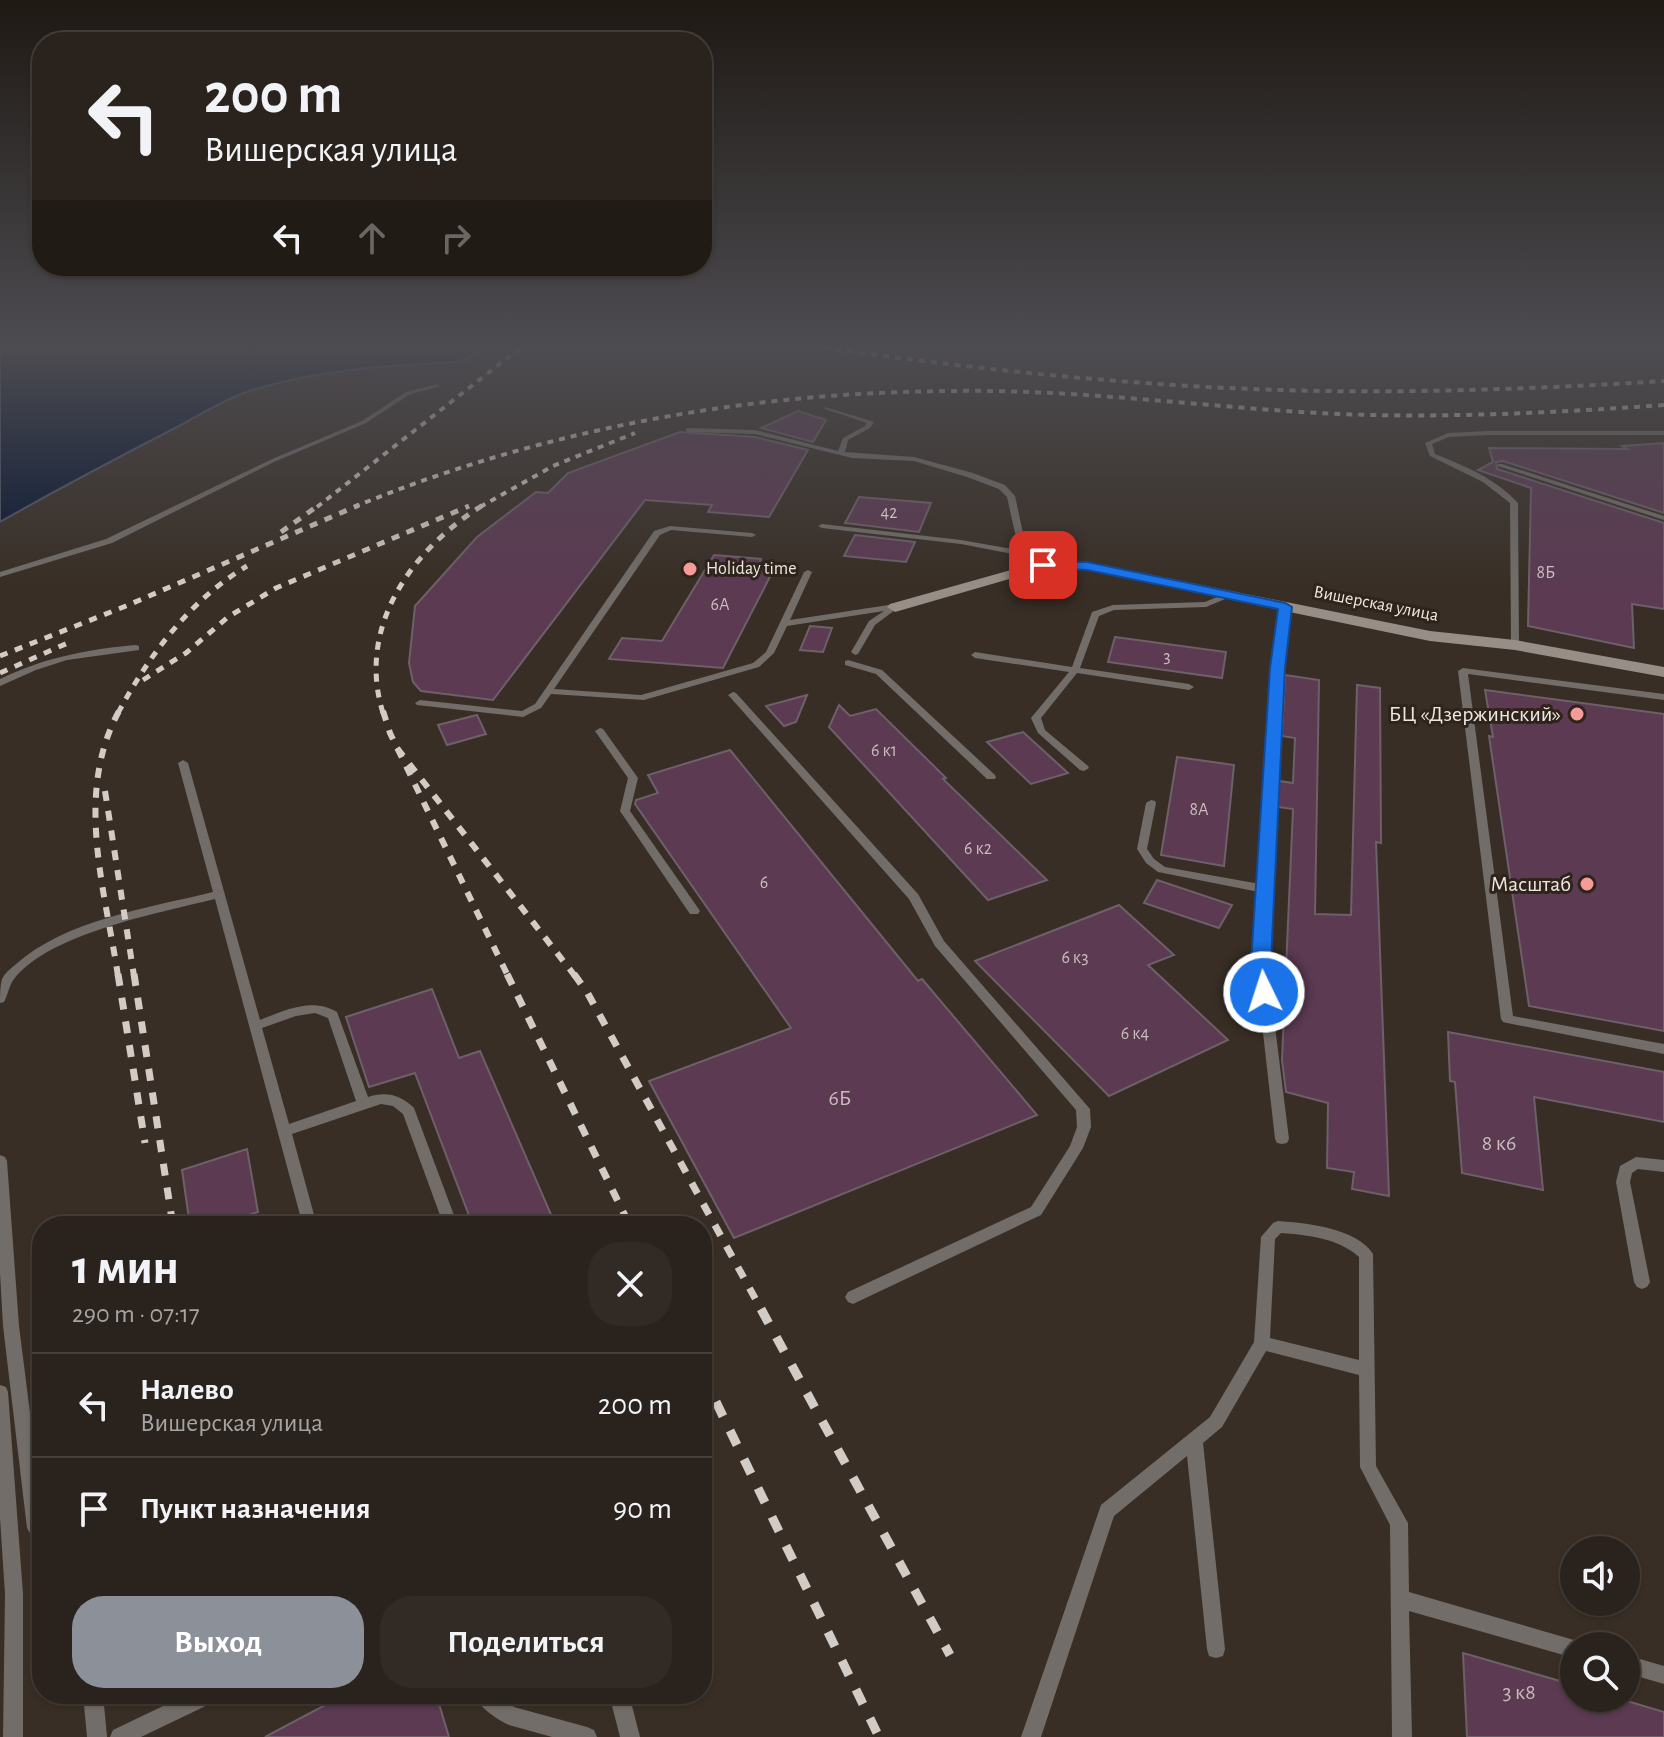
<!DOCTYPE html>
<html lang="ru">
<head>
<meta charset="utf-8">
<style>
	body { margin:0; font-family:"Alegreya Sans",sans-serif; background:#322a25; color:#f1f3f6; height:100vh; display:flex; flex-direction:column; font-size:30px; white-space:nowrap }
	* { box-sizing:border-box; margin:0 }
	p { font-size:26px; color:#a5a4a3 }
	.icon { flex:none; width:44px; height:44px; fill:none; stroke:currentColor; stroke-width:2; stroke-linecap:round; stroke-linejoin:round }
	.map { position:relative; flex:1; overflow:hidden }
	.details { position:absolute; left:32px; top:1216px; width:680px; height:488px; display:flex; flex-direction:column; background:#2a221c; border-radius:32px; box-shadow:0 2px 6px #0004,0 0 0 2px #463f3b }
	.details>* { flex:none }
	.banner { position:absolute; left:32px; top:32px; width:680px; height:244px; border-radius:32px; box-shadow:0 2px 6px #0004,0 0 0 2px #463f3b; background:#2a221c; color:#f1f3f6; overflow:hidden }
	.controls { position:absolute; left:1560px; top:1536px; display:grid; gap:16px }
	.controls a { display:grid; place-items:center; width:80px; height:80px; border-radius:50%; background:#2a221c; box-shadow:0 2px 6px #0004,0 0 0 2px #463f3b; font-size:40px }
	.pin { position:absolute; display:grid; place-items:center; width:68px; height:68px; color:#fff; margin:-34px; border-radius:16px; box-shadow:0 4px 12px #0006 }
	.me { position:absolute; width:88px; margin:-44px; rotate:356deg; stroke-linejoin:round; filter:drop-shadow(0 0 6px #0008) }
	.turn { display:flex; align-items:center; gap:28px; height:168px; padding:0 40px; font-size:36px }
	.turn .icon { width:104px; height:104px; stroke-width:2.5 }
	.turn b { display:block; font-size:56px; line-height:68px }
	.lanes { display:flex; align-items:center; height:76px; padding:0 40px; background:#0003; justify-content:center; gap:40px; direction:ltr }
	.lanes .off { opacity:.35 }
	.round { display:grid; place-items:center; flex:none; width:84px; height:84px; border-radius:32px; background:#322a25 }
	.headline { display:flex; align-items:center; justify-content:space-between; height:136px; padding:0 40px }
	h1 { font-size:48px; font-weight:600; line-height:60px }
	.cta { display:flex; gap:16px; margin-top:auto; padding:16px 40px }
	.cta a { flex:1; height:92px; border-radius:32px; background:#8c9099; color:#fff; font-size:32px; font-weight:600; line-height:92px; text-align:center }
	.cta a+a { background:#322a25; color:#f1f3f6 }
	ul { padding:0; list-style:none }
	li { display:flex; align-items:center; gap:24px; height:104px; padding:0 40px; border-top:2px solid #463f3b }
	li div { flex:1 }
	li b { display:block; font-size:30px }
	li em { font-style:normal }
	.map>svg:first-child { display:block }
</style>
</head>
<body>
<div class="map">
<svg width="1664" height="1737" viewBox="0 0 1664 1737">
	<rect width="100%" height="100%" fill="#382e25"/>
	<!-- water -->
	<path fill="#081633" stroke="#4d5567" stroke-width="2" d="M0 344H488L468 359 457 362C386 366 316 369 247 392 221 401 200 415 177 427 117 458 58 489 0 522Z"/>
	<!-- building -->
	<g fill="#5b3a52" stroke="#6d6069" stroke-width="2">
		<path d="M798 411 826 420 813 442 761 428Z"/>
		<path d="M680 432 755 437 808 450 769 517 708 512 712 505 645 500 493 700 421 691 413 682 409 663 415 606 477 537 536 492 548 493 568 473Z"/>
		<path d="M1664 443V513L1503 461 1496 462 1497 469 1664 523V609L1632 604 1634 648 1528 626 1531 488 1478 470 1493 462 1489 448 1627 449 1622 446Z"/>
		<path d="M859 497 931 503 919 532 845 523Z"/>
		<path d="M855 535 915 542 906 562 844 556Z"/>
		<path d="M714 555 761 559 759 564 776 565 723 668 609 659 622 638 662 641Z"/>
		<path d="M810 626 832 628 823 652 800 650Z"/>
		<path d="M1115 637 1226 652 1222 678 1108 662Z"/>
		<path d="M1285 675 1319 680 1315 914 1351 915 1357 685 1380 688 1381 843 1376 842 1389 1196 1352 1189 1354 1172 1327 1168 1328 1103 1286 1092 1282 1060 1293 809 1278 807 1279 781 1293 783 1295 738 1282 736Z"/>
		<path d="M1485 690 1664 714V1031L1529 1006 1489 736 1493 737Z"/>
		<path d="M807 695 796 722 784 726 766 706Z"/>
		<path d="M839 705 850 716 876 709 946 778 943 779 1047 880 988 900 829 727Z"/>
		<path d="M477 715 486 734 447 745 438 725Z"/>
		<path d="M1023 732 1068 773 1031 784 987 742Z"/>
		<path d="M730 750 918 981 922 979 1037 1115 734 1238 649 1081 791 1028 635 804 636 800 658 793 648 775Z"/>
		<path d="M1177 757 1234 765 1224 866 1161 855Z"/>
		<path d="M1157 880 1232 905 1219 928 1144 903Z"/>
		<path d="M1119 905 1174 955 1148 965 1228 1040 1109 1096 975 961Z"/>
		<path d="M432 989 459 1058 480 1051 556 1226H473L415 1073 369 1087 346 1017Z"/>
		<path d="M1448 1032 1664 1072V1122L1534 1097 1543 1190 1462 1173 1455 1082 1450 1081Z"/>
		<path d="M247 1149 258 1212 215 1226H190L182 1170Z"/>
		<path d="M1463 1653 1574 1685V1698H1617L1664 1712V1737H1467Z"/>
		<path d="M346 1694H436L449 1737H265Z"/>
	</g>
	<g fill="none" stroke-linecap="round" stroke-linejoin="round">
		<!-- lane -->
		<g fill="#726d68" fill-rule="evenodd">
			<path d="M437 384 439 385V387L410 394 366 423 274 462 112 543 0 577V572L106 539 270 460 362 421 406 392Z"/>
			<path d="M825 407 874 422 870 428 848 440 845 452 914 457 973 473 1005 485 1015 496 1023 533 1047 565 1046 567H1040L1033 558 961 544 822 528 818 526 822 524 961 540 1029 552 1015 533 1007 497 999 489 967 477 914 461 852 458 755 434 688 432 685 430 688 428 755 430 838 451 843 438 865 426 867 423 825 409Z"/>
			<path d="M1488 431H1664V435H1488L1449 437 1432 444 1435 454C1465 466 1495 478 1518 503L1519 645 1515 648 1511 645 1510 503 1483 482 1430 456 1425 443 1448 433Z"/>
			<path d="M1498 464H1502L1664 516V520L1498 466Z"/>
			<path d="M670 526 752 533 756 535 752 537 671 530 660 535 554 689 641 695 753 663 766 652 804 572 808 570 812 572 790 620 895 604 899 607 875 625 858 654 855 655 851 652 869 621 884 611 787 626 774 653 759 667 644 700 551 694 541 708 523 717 417 705 415 703 420 700 522 711 535 704 654 531Z"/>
			<path d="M1227 593 1231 595 1230 597 1206 607 1114 610 1099 616 1080 668 1189 684 1194 687 1189 690 1077 673 1041 718 1045 730 1088 766 1089 768 1084 771 1080 770 1038 733 1031 718 1069 672 975 658 971 655 975 652 1072 667 1092 612 1113 605 1205 602Z"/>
			<path d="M1285 604 1289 607 1282 668 1267 962 1289 1139 1287 1143 1282 1144 1277 1143 1275 1139 1255 962 1259 892 1158 872 1146 863 1137 849 1146 803 1151 800 1155 801 1156 803 1147 849 1154 859 1165 867 1260 884 1272 668 1281 607Z"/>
			<path d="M136 645 139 646V650L67 660 36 670 0 686V679C43 658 88 649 136 645Z"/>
			<path d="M848 660 882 670 995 775 996 777 995 779H987L876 674 845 665V661Z"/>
			<path d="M1463 668 1664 694V700L1468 674 1513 1016 1664 1044V1054L1507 1023 1503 1022 1501 1019 1458 671Z"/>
			<path d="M733 692 736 693 918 894 944 941 1090 1109 1091 1127 1083 1148 1041 1215 853 1304 848 1302 845 1297 848 1292 1031 1207 1070 1146 1077 1127 1076 1110 935 946 909 899 730 697 728 695Z"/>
			<path d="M600 728 603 729 638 778 630 811 698 908 700 911 698 914H690L620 811 628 778 595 731Z"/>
			<path d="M183 760 188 763 260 1020C285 1010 312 997 337 1012L368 1097C386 1091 401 1095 414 1108L458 1226H444L403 1114 393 1106 381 1104 292 1134 317 1226H303L215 899C159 913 50 933 14 979 9 985 8 995 4 1002L0 1003C0 995 0 986 2 979 5 973 10 969 15 965 65 920 148 908 213 892L178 763ZM315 1013 328 1018 356 1101 289 1124 262 1028 296 1016Z"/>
			<path d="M0 1155 5 1157 7 1161 19 1326 42 1507V1547L36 1544 27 1528 3 1326 0 1273Z"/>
			<path d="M1636 1157 1664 1160V1172L1638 1169 1632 1173 1630 1182 1650 1282 1647 1287 1642 1289 1637 1287 1634 1282 1616 1182 1620 1166Z"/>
			<path d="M1278 1221C1306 1223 1357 1228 1373 1254L1376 1466 1408 1523 1409 1592 1574 1640 1581 1642 1582 1646H1574V1658L1409 1611 1412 1737H1392L1390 1525 1360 1467 1359 1375 1266 1351 1222 1427 1203 1443 1225 1649 1223 1656 1216 1658 1209 1656 1207 1649 1187 1456 1114 1516 1041 1737H1021L1101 1505 1210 1417 1254 1342 1261 1237 1273 1223ZM1281 1233C1308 1235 1338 1238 1359 1257V1360L1270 1338 1275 1239Z"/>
			<path d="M0 1385 6 1387 8 1392 23 1594V1737H3L5 1594 0 1518Z"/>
			<path d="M1626 1655 1664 1666V1684L1626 1673Z"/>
			<path d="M83 1694H103L107 1737H87Z"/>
			<path d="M188 1694H219L216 1701 141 1737H110L113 1730Z"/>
			<path d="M473 1694H498L514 1707 587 1727 594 1730 597 1737H552L509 1725C496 1719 479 1707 473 1694Z"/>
			<path d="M609 1694H629L640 1737H620Z"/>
		</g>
		<!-- secondary -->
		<path fill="#978f87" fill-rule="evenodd" d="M1043 561 1087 562 1430 631 1515 640 1664 667V677L1515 650 1430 641 1087 570 1044 569 895 612 887 607 890 604Z"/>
		<!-- rail-far4 -->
		<g stroke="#d3cbc5" stroke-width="4" stroke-dasharray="6 6" stroke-linecap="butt">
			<path d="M800 344C942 365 1084 381 1228 388 1373 395 1519 390 1664 381"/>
			<path d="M317 507 525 344"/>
			<path d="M354 507C543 429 748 392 952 391 1075 389 1196 406 1318 413 1433 419 1549 413 1664 405"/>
			<path d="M480 507 553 466 635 433"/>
		</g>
		<!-- rail-far3 -->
		<g stroke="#d3cbc5" stroke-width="5" stroke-dasharray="8 8" stroke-linecap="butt">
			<path d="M281 532 319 505"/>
			<path d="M0 656 126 606 359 505"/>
			<path d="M0 673 70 642"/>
			<path d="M143 680 186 653 228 617 276 588 469 506"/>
			<path d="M118 713C150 654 189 601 247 566"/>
			<path d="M383 713C356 627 412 549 483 505"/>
		</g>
		<!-- rail-far2 -->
		<g stroke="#d3cbc5" stroke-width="6" stroke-dasharray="10 10" stroke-linecap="butt">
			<path d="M383 711 390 733 508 976"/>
			<path d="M397 748 575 976"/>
			<path d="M105 791 134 976"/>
			<path d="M118 976C105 889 74 794 119 711"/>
		</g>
		<!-- rail-far1 -->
		<g stroke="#d3cbc5" stroke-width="7" stroke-dasharray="12 12" stroke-linecap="butt">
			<path d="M118 974 145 1143"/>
			<path d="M134 974 173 1226"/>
			<path d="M507 974 630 1226"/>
			<path d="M574 974 587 992 762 1311"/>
		</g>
		<!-- rail -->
		<g stroke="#d3cbc5" stroke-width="9" stroke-dasharray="16 16" stroke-linecap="butt">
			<path d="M761 1309 950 1655"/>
			<path d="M702 1373 879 1737"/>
		</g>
	</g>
	<!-- sky -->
	<linearGradient id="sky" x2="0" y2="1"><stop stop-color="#1f1914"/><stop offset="0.59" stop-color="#4d4c51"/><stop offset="1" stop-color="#4d4c51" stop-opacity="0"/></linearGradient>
	<rect width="1664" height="587" fill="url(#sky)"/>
	<!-- route -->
	<path fill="#1a73e8" stroke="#114b97" stroke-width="2" d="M1043 561 1087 562 1285 603 1292 607 1285 668 1271 962 1274 992 1271 997H1257L1251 962 1270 668 1278 609 1087 570 1039 568 1037 565Z"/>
	<!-- markers -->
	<g fill="#f59b98" stroke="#2e241b" stroke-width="3">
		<circle cx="690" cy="569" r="8"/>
		<circle cx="1577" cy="714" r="8"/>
		<circle cx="1587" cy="884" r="8"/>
	</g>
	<g text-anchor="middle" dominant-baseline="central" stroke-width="6" stroke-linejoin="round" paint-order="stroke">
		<!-- number labels -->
		<g font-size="18" fill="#c9bcbd">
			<text x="889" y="513">42</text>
			<text x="1546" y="573">8Б</text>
			<text x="720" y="605">6А</text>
			<text x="1167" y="657">3</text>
			<text x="884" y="751">6 к1</text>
			<text x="1199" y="810">8А</text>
			<text x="978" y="849">6 к2</text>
			<text x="764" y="883">6</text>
			<text x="1075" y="958">6 к3</text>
			<text x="1135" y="1034">6 к4</text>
		</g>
		<!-- far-poi labels -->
		<g font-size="18" fill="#eee7e1" stroke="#2e241b" text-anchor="start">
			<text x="706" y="569">Holiday time</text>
		</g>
		<!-- far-street labels -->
		<g font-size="18" fill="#eee7e1" stroke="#2e241b">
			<text transform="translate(1376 604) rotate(11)">Вишерская улица</text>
		</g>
		<!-- poi labels -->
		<g font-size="22" fill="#eee7e1" stroke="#2e241b" text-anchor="end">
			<text x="1561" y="714">БЦ «Дзержинский»</text>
			<text x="1571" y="884">Масштаб</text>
		</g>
		<!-- near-number labels -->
		<g font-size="22" fill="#c9bcbd">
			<text x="840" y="1098">6Б</text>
			<text x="1499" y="1143">8 к6</text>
			<text x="1519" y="1692">3 к8</text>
		</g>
	</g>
</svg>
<div class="controls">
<a><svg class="icon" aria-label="sound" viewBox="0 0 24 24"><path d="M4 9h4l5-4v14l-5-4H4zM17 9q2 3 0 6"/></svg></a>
<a><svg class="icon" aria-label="search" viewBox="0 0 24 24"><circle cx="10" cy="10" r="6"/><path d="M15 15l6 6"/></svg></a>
</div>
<div class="pin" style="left:1043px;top:565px;background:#d93025"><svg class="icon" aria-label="arrive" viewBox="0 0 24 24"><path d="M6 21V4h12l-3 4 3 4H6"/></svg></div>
<svg class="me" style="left:1264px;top:992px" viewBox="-20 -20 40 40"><circle r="17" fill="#1a73e8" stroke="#fff" stroke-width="3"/><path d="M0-11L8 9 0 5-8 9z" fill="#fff"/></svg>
<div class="banner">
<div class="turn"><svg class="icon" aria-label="left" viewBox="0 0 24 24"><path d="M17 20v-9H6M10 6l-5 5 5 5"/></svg><div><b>200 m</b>Вишерская улица</div></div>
<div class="lanes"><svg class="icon" aria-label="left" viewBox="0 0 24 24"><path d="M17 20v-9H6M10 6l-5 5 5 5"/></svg><svg class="icon off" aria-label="ahead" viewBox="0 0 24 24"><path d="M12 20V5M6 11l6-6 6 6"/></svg><svg class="icon off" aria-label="right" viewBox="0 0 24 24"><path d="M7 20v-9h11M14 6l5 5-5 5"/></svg></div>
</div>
<section class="details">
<div class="headline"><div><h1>1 мин</h1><p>290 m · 07:17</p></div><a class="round"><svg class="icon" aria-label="close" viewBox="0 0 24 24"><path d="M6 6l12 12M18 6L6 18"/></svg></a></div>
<ul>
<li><svg class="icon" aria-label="left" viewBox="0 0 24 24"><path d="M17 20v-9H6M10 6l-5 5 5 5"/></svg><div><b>Налево</b><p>Вишерская улица</p></div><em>200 m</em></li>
<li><svg class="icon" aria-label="arrive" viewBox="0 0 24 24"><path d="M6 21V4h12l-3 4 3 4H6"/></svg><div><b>Пункт назначения</b></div><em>90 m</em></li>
</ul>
<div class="cta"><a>Выход</a><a>Поделиться</a></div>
</section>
</div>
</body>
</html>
